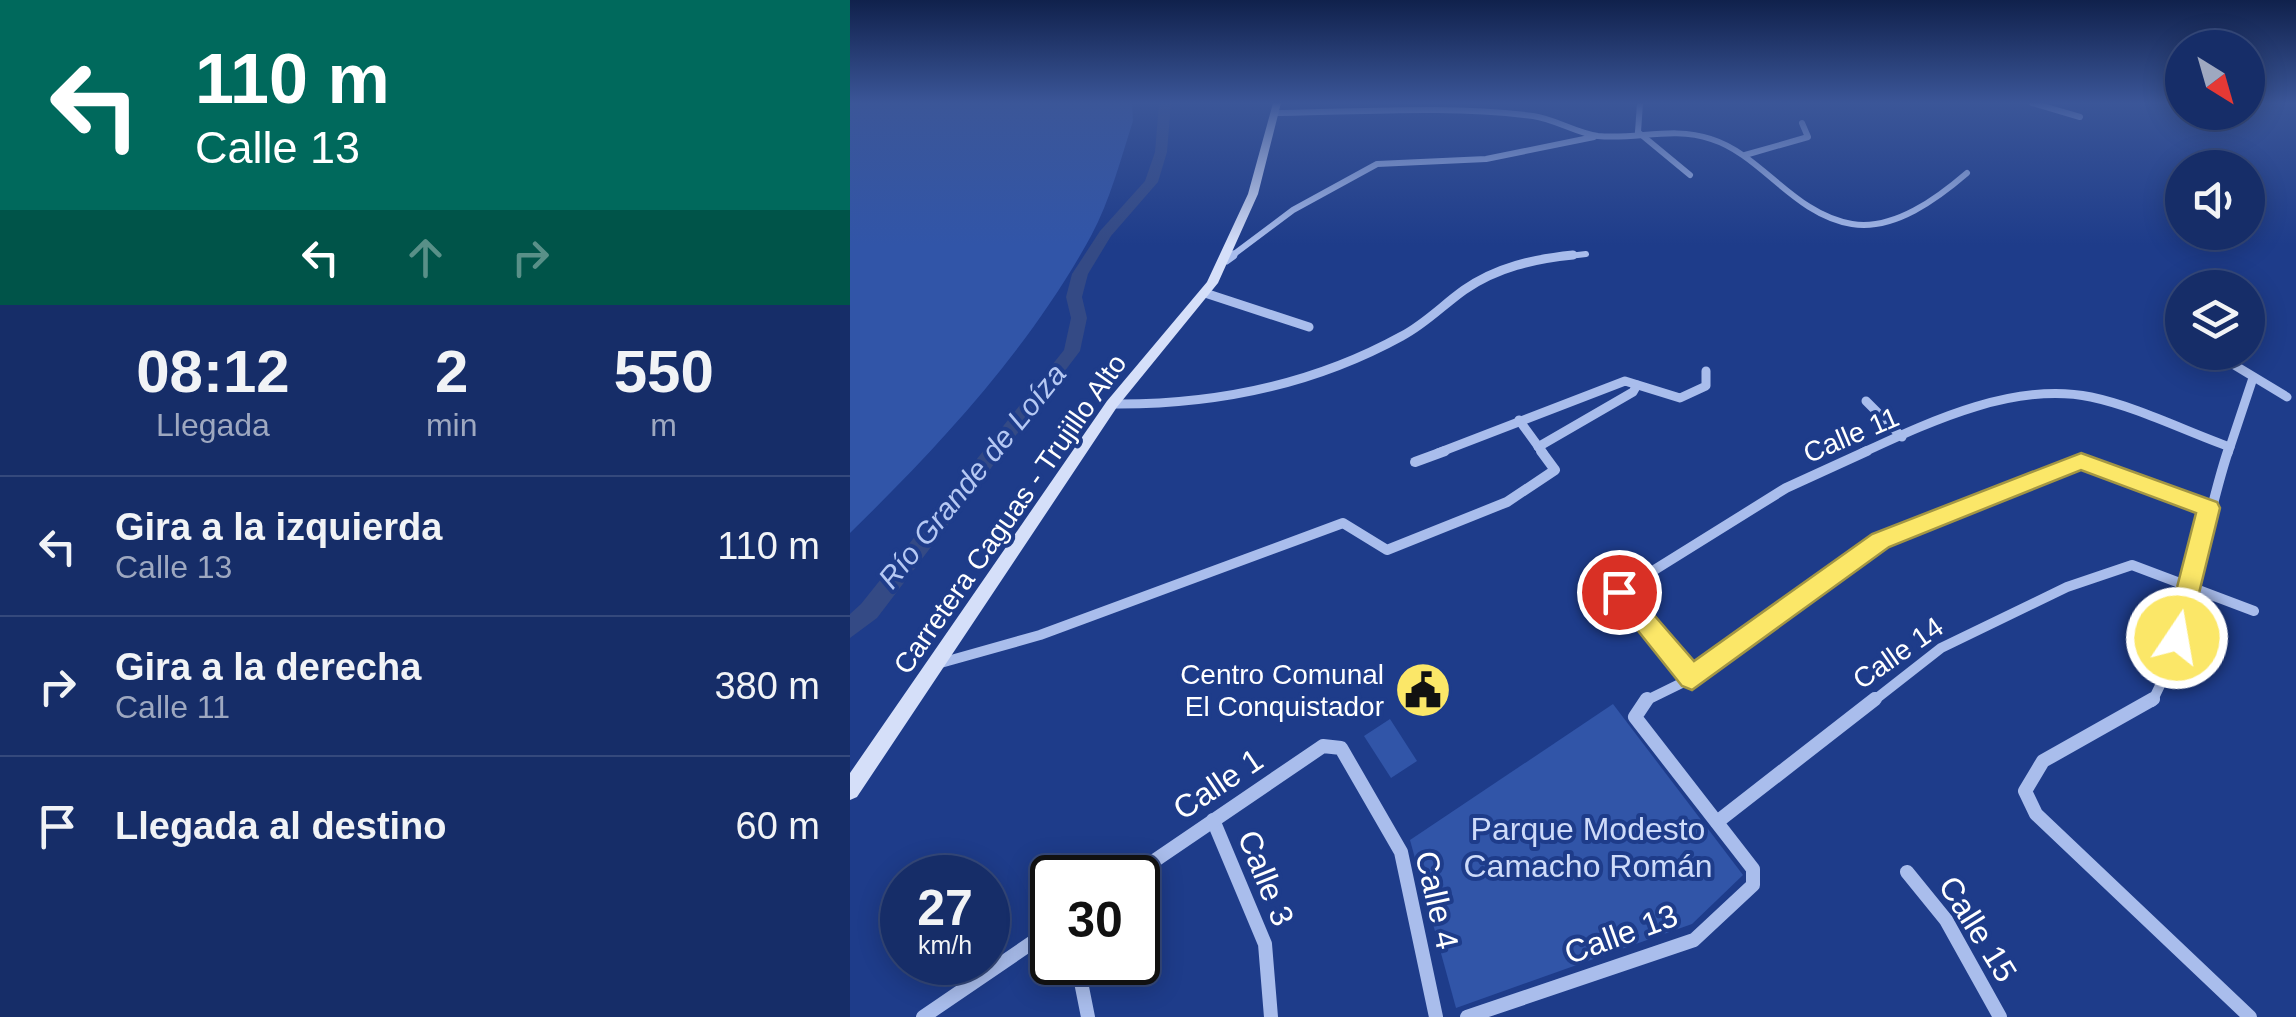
<!DOCTYPE html>
<html lang="es">
<head>
<meta charset="utf-8">
<style>
	body { margin:0; font-family:Helvetica,sans-serif; background:#233971; color:#f1f3f6; height:100vh; display:flex; flex-direction:column; font-size:38px; white-space:nowrap }
	* { box-sizing:border-box; margin:0 }
	p { font-size:32px; color:#9ea8c0 }
	.icon { flex:none; width:55px; height:55px; fill:none; stroke:currentColor; stroke-width:2; stroke-linecap:round; stroke-linejoin:round }
	.map { position:relative; flex:1; overflow:hidden }
	.drawer { display:flex; flex-direction:column; background:#162d68; width:850px }
	.drawer>* { flex:none }
	.top-card { background:#00695c; color:#fff; overflow:hidden }
	.needle { width:65px; rotate:143deg }
	.fabs { position:absolute; left:1315px; top:30px; display:grid; gap:20px }
	.fabs a { display:grid; place-items:center; width:100px; height:100px; border-radius:50%; background:#162d68; box-shadow:0 5px 25px #0003,0 0 0 2px #35497c; font-size:50px }
	.speed { position:absolute; left:30px; top:855px; display:flex; gap:20px; font-size:50px; font-weight:700; text-align:center }
	.speed>* { display:grid; place-content:center; width:130px; height:130px; border-radius:50%; background:#162d68; box-shadow:0 5px 25px #0003,0 0 0 2px #35497c; line-height:1 }
	.speed small { font-size:25px; font-weight:400 }
	.speed .limit { border:5px solid #111; border-radius:15px; background:#fff; color:#111 }
	.pin { position:absolute; display:grid; place-items:center; width:85px; height:85px; color:#fff; margin:-42px; border:5px solid #fff; border-radius:50%; box-shadow:0 2px 10px #0007 }
	.me { position:absolute; width:110px; margin:-55px; rotate:12deg; stroke-linejoin:round; filter:drop-shadow(0 0 8px #0008) }
	.turn { display:flex; align-items:center; gap:35px; height:210px; padding:0 30px; font-size:45px }
	.turn .icon { width:130px; height:130px; stroke-width:2.5 }
	.turn b { display:block; font-size:70px; line-height:85px }
	.lanes { display:flex; align-items:center; height:95px; padding:0 30px; background:#0003; justify-content:center; gap:50px; direction:ltr }
	.lanes .off { opacity:.35 }
	.eta { display:flex; justify-content:space-evenly; align-items:center; height:170px; text-align:center }
	.eta b { font-size:60px; font-weight:700; line-height:70px }
	ul { padding:0; list-style:none }
	li { display:flex; align-items:center; gap:30px; height:140px; padding:0 30px; border-top:2px solid #35497c }
	li div { flex:1 }
	li b { display:block; font-size:38px }
	li em { font-style:normal }
	main { display:flex; flex:1; min-height:0 }
	.map>svg:first-child { display:block }
</style>
</head>
<body>
<main>
<section class="drawer">
<div class="top-card">
<div class="turn"><svg class="icon" aria-label="left" viewBox="0 0 24 24"><path d="M17 20v-9H6M10 6l-5 5 5 5"/></svg><div><b>110 m</b>Calle 13</div></div>
<div class="lanes"><svg class="icon" aria-label="left" viewBox="0 0 24 24"><path d="M17 20v-9H6M10 6l-5 5 5 5"/></svg><svg class="icon off" aria-label="ahead" viewBox="0 0 24 24"><path d="M12 20V5M6 11l6-6 6 6"/></svg><svg class="icon off" aria-label="right" viewBox="0 0 24 24"><path d="M7 20v-9h11M14 6l5 5-5 5"/></svg></div>
</div>
<div class="eta">
<div><b>08:12</b><p>Llegada</p></div>
<div><b>2</b><p>min</p></div>
<div><b>550</b><p>m</p></div>
</div>
<ul>
<li><svg class="icon" aria-label="left" viewBox="0 0 24 24"><path d="M17 20v-9H6M10 6l-5 5 5 5"/></svg><div><b>Gira a la izquierda</b><p>Calle 13</p></div><em>110 m</em></li>
<li><svg class="icon" aria-label="right" viewBox="0 0 24 24"><path d="M7 20v-9h11M14 6l5 5-5 5"/></svg><div><b>Gira a la derecha</b><p>Calle 11</p></div><em>380 m</em></li>
<li><svg class="icon" aria-label="arrive" viewBox="0 0 24 24"><path d="M6 21V4h12l-3 4 3 4H6"/></svg><div><b>Llegada al destino</b></div><em>60 m</em></li>
</ul>
</section>
<div class="map">
<svg width="1446" height="1017" viewBox="0 0 1446 1017">
	<rect width="100%" height="100%" fill="#1e3c8a"/>
	<!-- green -->
	<g fill="#3155a8">
		<path d="M0 103H282L283 121C271 158 260 201 241 236 180 348 90 445 0 533Z"/>
		<path d="M763 704 893 875 842 924 606 1008 560 840Z"/>
		<path d="M540 719 567 761 541 778 514 736Z"/>
	</g>
	<g fill="none" stroke-linecap="round" stroke-linejoin="round">
		<!-- river -->
		<path fill="#344a85" fill-rule="evenodd" d="M309 103H321L317 152 308 182 261 236 238 274 232 297 237 318 230 351 27 618 0 638V614L11 604 214 350 221 318 216 297 222 274 250 231 295 181 305 152Z"/>
		<!-- street-far3 -->
		<g stroke="#a9bdec" stroke-width="6">
			<path d="M1182 103 1230 117"/>
			<path d="M425 113C510 112 598 105 683 116 705 119 726 133 748 136 786 140 823 126 861 139 912 155 943 214 1002 224 1044 231 1088 198 1117 173"/>
			<path d="M788 132 840 175"/>
			<path d="M788 132 790 103"/>
			<path d="M895 155 958 137 952 123"/>
			<path d="M379 258 443 210 527 164 636 159 744 137"/>
			<path d="M702 258 736 254"/>
		</g>
		<!-- street-far2 -->
		<g stroke="#a9bdec" stroke-width="9">
			<path d="M376 260 383 255"/>
			<path d="M355 293 459 327"/>
			<path d="M1366 354 1437 397"/>
			<path d="M1016 401 1052 437"/>
			<path d="M262 404C363 405 463 385 552 336 575 324 593 305 614 290 647 267 684 259 723 255"/>
			<path d="M669 420 693 453"/>
			<path d="M688 447 783 392 787 385"/>
			<path d="M588 453 775 381 830 398 856 386V371"/>
			<path d="M1012 453C1079 422 1165 381 1241 397 1288 407 1335 431 1380 447"/>
			<path d="M1378 453 1403 378"/>
		</g>
		<!-- street-far1 -->
		<g stroke="#a9bdec" stroke-width="10">
			<path d="M565 462 595 451"/>
			<path d="M87 664 190 635 493 523 537 550 657 502 705 470 691 451"/>
			<path d="M842 678 769 592 936 488 1017 451"/>
			<path d="M793 702 842 678 1030 540 1231 462 1359 508"/>
			<path d="M1022 702 1091 648 1217 587 1282 565 1404 611"/>
			<path d="M1302 702C1342 625 1351 533 1378 451"/>
		</g>
		<!-- street -->
		<g stroke="#a9bdec" stroke-width="14">
			<path d="M1303 699 1193 761 1175 791 1186 814 1400 1017"/>
			<path d="M363 820 415 944 421 1017"/>
			<path d="M867 822 1025 699"/>
			<path d="M1057 872 1096 920 1150 1017"/>
			<path d="M279 878 473 746 491 748 551 852 586 1017"/>
			<path d="M227 962 238 1017"/>
			<path d="M73 1017 202 929"/>
			<path d="M617 1017 844 940 903 885V869L785 717 797 699"/>
		</g>
		<!-- secondary -->
		<path fill="#d5dff9" fill-rule="evenodd" d="M423 103H431L408 194 368 283 267 407 7 797 0 800V773L257 401 357 282 398 194Z"/>
	</g>
	<!-- sky -->
	<linearGradient id="sky" x2="0" y2="1"><stop stop-color="#10214c"/><stop offset="0.42" stop-color="#3b5698"/><stop offset="1" stop-color="#3b5698" stop-opacity="0"/></linearGradient>
	<rect width="1446" height="245" fill="url(#sky)"/>
	<!-- route -->
	<path fill="#fbe768" stroke="#a39644" stroke-width="2.5" d="M1231 453 1367 502 1370 508 1336 646H1318L1314 638 1346 513 1231 470 1039 547 842 690 832 686 757 592 769 582 778 585 844 661 1022 534Z"/>
	<!-- icons -->
	<defs>
		<g id="civic-disc" transform="scale(2.875)"><circle r="9.5" fill="#fbe768" stroke="#1e3c8a"/><path d="M-.6-6.5H3V-4.5H.6V-3L4-1V1h2V6H-6V1h2V-1L-.6-3ZM-1.2 2.5V6h2.4V2.5Z" fill="#111"/></g>
	</defs>
	<g fill-rule="evenodd">
		<use href="#civic-disc" x="573" y="690"/>
	</g>
	<g text-anchor="middle" dominant-baseline="central" stroke-width="8" stroke-linejoin="round" paint-order="stroke">
		<!-- street labels -->
		<g font-size="28" fill="#fff" stroke="#1e3c8a">
			<text transform="translate(1001 435) rotate(-23)">Calle 11</text>
			<text transform="translate(160 514) rotate(-55)">Carretera Caguas - Trujillo Alto</text>
			<text transform="translate(1048 653) rotate(-35)">Calle 14</text>
		</g>
		<!-- poi labels -->
		<g font-size="28" fill="#fff" stroke="#1e3c8a" text-anchor="end">
			<text x="534" y="674">Centro Comunal<tspan x="534" dy="32">El Conquistador</tspan></text>
		</g>
		<!-- water labels -->
		<g font-size="30" font-style="italic" fill="#b5c8f3" stroke="#1e3c8a">
			<text transform="translate(122 476) rotate(-51)">Río Grande de Loíza</text>
		</g>
		<!-- near-street labels -->
		<g font-size="32" fill="#fff" stroke="#1e3c8a">
			<text transform="translate(368 784) rotate(-34)">Calle 1</text>
			<text transform="translate(416 878) rotate(68)">Calle 3</text>
			<text transform="translate(587 900) rotate(77)">Calle 4</text>
			<text transform="translate(1128 929) rotate(58)">Calle 15</text>
			<text transform="translate(771 934) rotate(-20)">Calle 13</text>
		</g>
		<!-- near-park labels -->
		<g font-size="32" fill="#cedbf9" stroke="#1e3c8a">
			<text x="738" y="829">Parque Modesto<tspan x="738" dy="37">Camacho Román</tspan></text>
		</g>
	</g>
</svg>
<div class="fabs">
<a><svg class="needle" viewBox="-14 -14 28 28"><path d="M0-13l5 13h-10z" fill="#e53935"/><path d="M0 13l5-13h-10z" fill="#9ea8c0"/></svg></a>
<a><svg class="icon" aria-label="sound" viewBox="0 0 24 24"><path d="M4 9h4l5-4v14l-5-4H4zM17 9q2 3 0 6"/></svg></a>
<a><svg class="icon" aria-label="layers" viewBox="0 0 24 24"><path d="M12 4l9 5-9 5-9-5zM3 14l9 5 9-5"/></svg></a>
</div>
<div class="speed"><div>27<small>km/h</small></div><div class="limit">30</div></div>
<div class="pin" style="left:769px;top:592px;background:#d93025"><svg class="icon" aria-label="arrive" viewBox="0 0 24 24"><path d="M6 21V4h12l-3 4 3 4H6"/></svg></div>
<svg class="me" style="left:1327px;top:638px" viewBox="-20 -20 40 40"><circle r="17" fill="#fbe768" stroke="#fff" stroke-width="3"/><path d="M0-11L8 9 0 5-8 9z" fill="#fff"/></svg>
</div>
</main>
</body>
</html>
